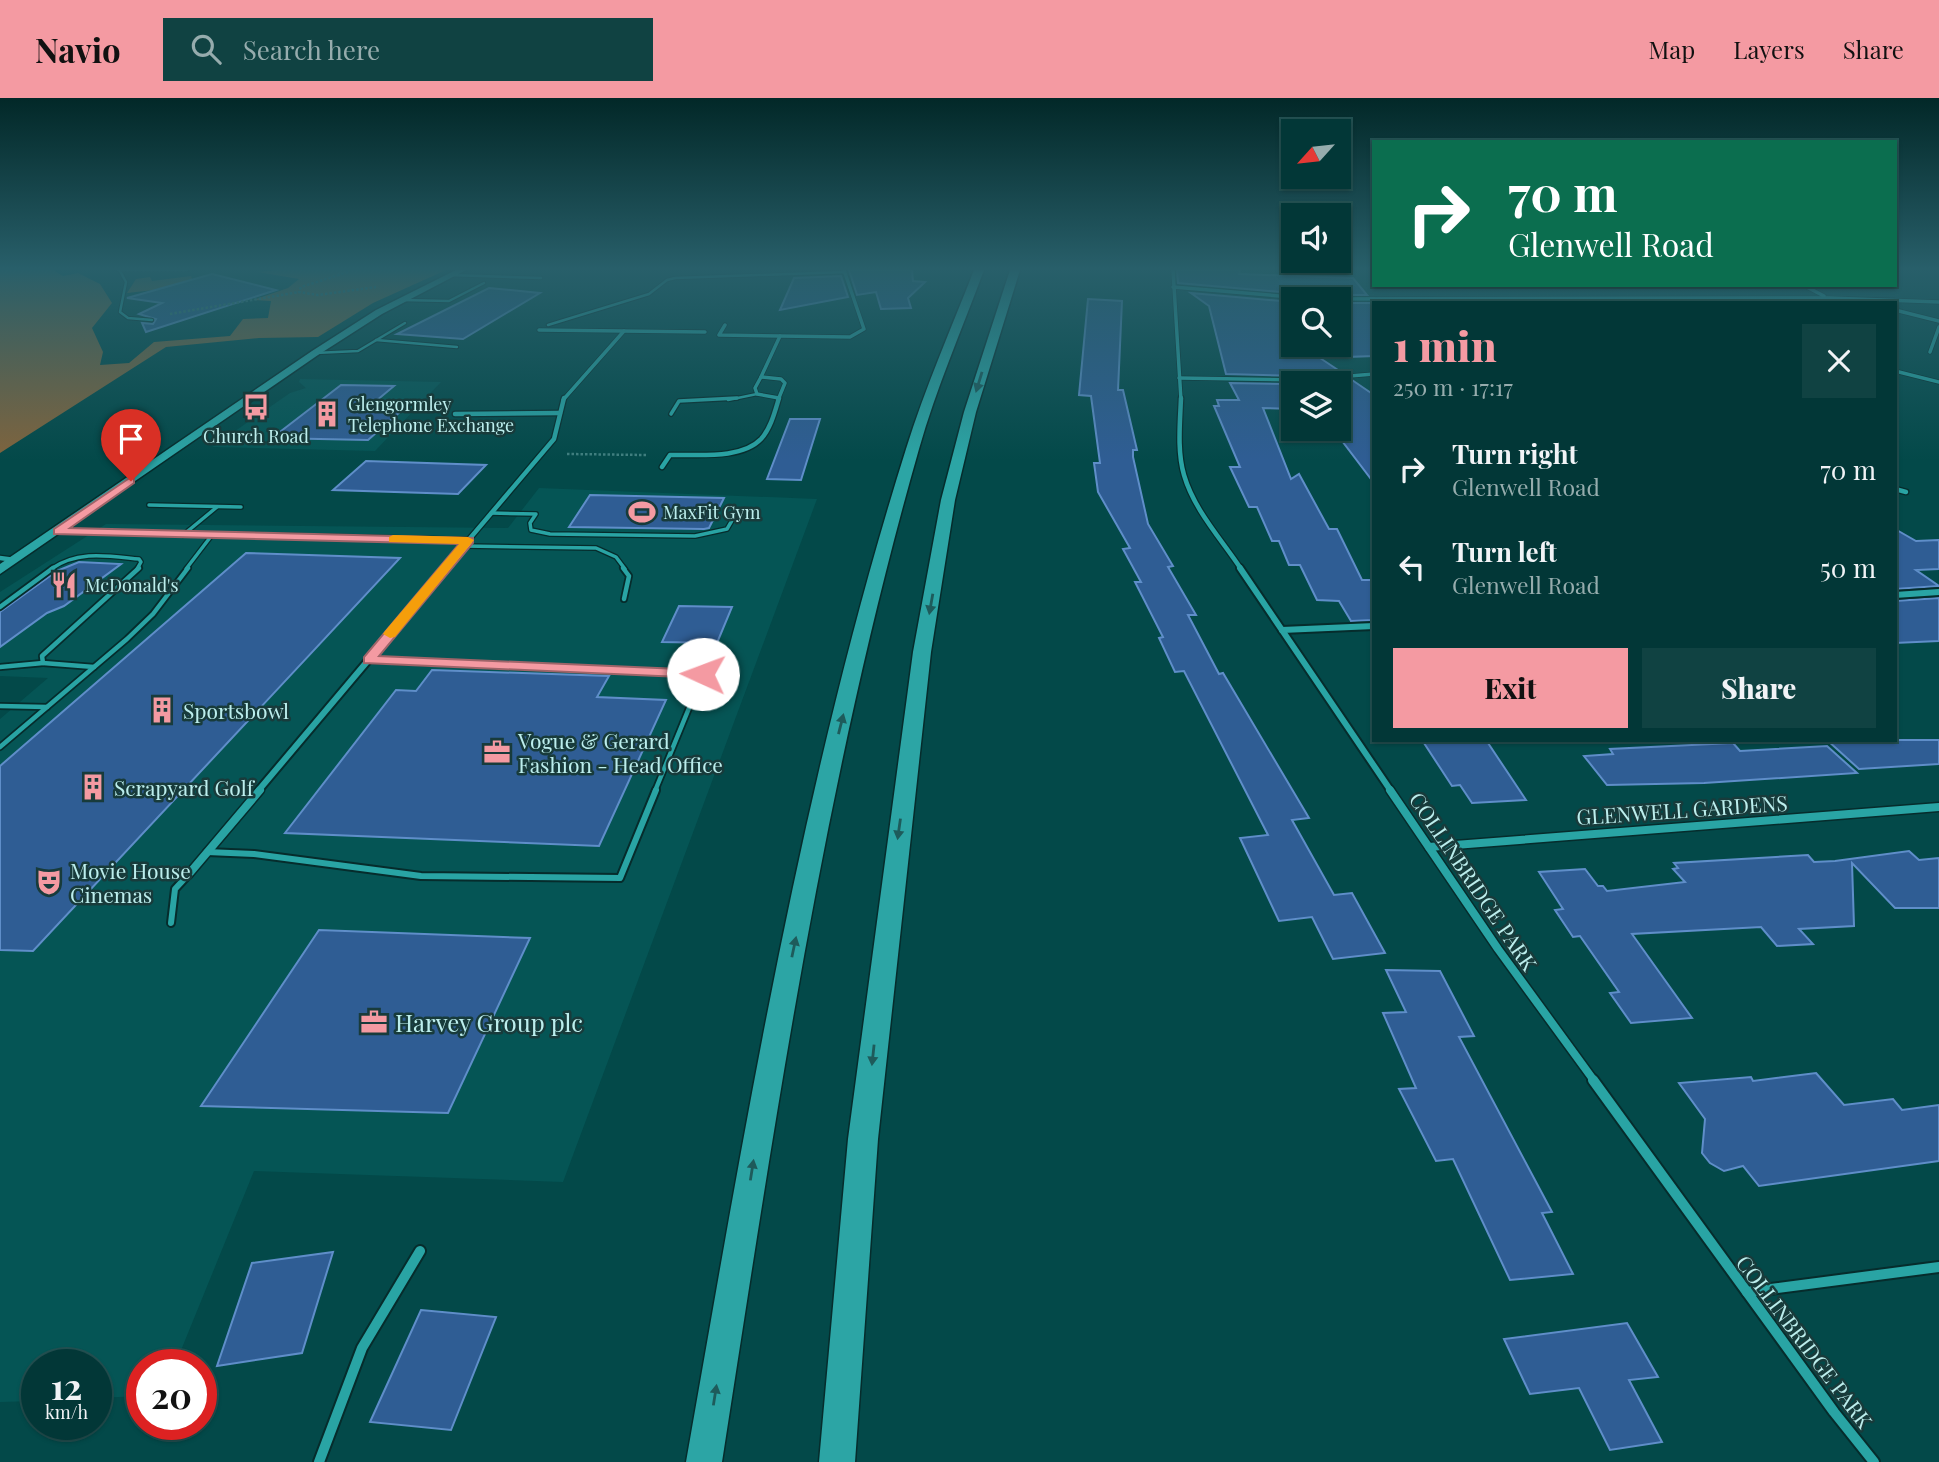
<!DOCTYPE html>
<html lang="en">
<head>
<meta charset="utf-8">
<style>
	body { margin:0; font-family:"Playfair Display",serif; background:#104242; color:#f1f3f6; height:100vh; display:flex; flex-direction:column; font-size:26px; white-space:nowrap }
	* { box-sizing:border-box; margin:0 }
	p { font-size:23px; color:#96acad }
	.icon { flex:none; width:38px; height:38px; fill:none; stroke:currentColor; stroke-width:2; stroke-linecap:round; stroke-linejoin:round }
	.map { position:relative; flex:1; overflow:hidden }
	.details { position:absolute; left:1372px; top:203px; width:525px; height:441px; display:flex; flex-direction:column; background:#023737; border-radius:0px; box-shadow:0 2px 5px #0004,0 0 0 2px #235152 }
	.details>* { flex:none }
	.guide { position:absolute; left:1372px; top:42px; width:525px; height:147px; border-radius:0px; box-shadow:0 2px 5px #0004,0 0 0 2px #235152; background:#0b6e4f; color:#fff; overflow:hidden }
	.needle { width:46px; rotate:243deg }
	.fabs { position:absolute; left:1281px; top:21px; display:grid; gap:14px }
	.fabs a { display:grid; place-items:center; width:70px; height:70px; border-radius:0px; background:#023737; box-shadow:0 2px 5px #0004,0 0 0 2px #235152; font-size:35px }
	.speed { position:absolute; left:21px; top:1251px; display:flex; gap:14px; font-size:35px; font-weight:700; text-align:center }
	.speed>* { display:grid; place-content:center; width:91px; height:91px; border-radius:50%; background:#023737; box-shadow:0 2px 5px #0004,0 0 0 2px #235152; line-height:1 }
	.speed small { font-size:18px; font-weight:400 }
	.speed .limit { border:10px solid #d22; background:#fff; color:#111 }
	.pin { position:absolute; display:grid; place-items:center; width:60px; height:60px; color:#fff; margin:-72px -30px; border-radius:50% 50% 50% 0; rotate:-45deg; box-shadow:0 0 7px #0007 }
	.pin .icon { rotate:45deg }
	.me { position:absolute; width:77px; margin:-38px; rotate:272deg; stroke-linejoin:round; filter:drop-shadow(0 0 5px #0008) }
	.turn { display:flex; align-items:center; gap:24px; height:147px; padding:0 21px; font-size:32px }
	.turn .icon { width:91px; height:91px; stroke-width:2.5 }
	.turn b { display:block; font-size:49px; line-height:60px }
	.round { display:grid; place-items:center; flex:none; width:74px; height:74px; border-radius:0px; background:#104242 }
	.head { display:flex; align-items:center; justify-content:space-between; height:119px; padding:0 21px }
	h1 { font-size:42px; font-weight:800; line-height:52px; color:#f49aa2 }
	.button { display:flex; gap:14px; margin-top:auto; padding:14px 21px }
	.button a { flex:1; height:80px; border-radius:0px; background:#f49aa2; color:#111; font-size:28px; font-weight:800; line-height:80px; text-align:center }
	.button a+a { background:#104242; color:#f1f3f6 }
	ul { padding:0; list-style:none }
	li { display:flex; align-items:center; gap:21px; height:98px; padding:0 21px }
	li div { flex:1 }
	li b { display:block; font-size:26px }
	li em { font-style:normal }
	header { display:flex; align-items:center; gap:42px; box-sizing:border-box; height:98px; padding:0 35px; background:#f49aa2; color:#111 }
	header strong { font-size:33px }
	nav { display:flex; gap:38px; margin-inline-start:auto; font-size:24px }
	.search { width:490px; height:63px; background:#104242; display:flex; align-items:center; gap:18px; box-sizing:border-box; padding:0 24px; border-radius:0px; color:#96acad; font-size:26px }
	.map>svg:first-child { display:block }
</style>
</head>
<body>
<header>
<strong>Navio</strong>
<div class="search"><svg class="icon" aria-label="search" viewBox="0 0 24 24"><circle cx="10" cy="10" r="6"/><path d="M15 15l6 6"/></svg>Search here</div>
<nav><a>Map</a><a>Layers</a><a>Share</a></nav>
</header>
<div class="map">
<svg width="1939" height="1364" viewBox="0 0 1939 1364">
	<rect width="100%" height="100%" fill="#034949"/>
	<!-- built -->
	<g fill="#055555">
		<path d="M300 281 441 284 375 353 212 349 290 295 306 290 299 284Z"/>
		<path d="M539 390 817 401 563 1084 254 1073 175 1267H142V1298L96 1300V1267H37V1303L0 1304V621L48 580 0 578V494L106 426 508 430Z"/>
	</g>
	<!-- green -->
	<g fill="#80643d">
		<path d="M0 172H53L63 178 78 175 100 186 112 205 92 230 103 254 100 267 129 265 154 244 230 238 243 221 268 220 271 203 253 202 288 190 299 181 258 174 278 172H446L373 205 318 239 259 240 166 249 0 355Z"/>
		<path d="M191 178 192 181 163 191 127 195 136 181 150 179 152 183Z"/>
	</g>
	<!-- building -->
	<g fill="#2f5d94" stroke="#5f8ec9" stroke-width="2">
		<path d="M849 172H912L913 183 925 184 908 200 911 210 881 211 876 194 857 197Z"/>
		<path d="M1177 172H1240L1239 176 1353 180 1367 197H1315L1178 185Z"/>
		<path d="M212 176 276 192 146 234 142 225 153 226 156 221 139 216 162 205 127 200Z"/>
		<path d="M841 178 848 199 780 212 794 180Z"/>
		<path d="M489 190 540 195 463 241 397 236Z"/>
		<path d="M1191 195 1293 204V247H1339V205H1374V258L1320 260 1341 274 1301 278 1226 276 1209 208Z"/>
		<path d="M1088 201 1122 203 1118 292H1123L1137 352H1133V359L1148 426 1173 468 1168 469 1196 517H1188L1219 576 1223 575 1309 720 1292 722 1334 797 1352 795 1385 855 1333 861 1312 819 1279 823 1240 740 1268 737 1184 573 1175 574 1159 540 1163 539 1135 484H1141L1123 451 1130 450 1098 394 1094 365H1100L1091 298 1079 297Z"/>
		<path d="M1352 282 1374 297V385L1333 331H1339V285H1315Z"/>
		<path d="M1230 285 1293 286V311L1263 310 1291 381 1299 376 1329 431H1337L1362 482H1374V522L1351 523 1339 503 1317 502 1300 467H1289L1279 443H1272L1257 409H1249L1230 369H1240L1214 308H1219L1217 302H1239Z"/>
		<path d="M341 287 394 288 364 313 400 314 368 342 272 340Z"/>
		<path d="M790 321H820L801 382 767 381Z"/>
		<path d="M366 363 486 367 458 396 333 392Z"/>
		<path d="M590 397 724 400 709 430 704 431 569 429Z"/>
		<path d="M1895 431 1916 443 1939 442V471L1916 472 1939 488 1895 491Z"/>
		<path d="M246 455 400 460 33 853 0 852V668Z"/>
		<path d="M79 464 121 466 64 508 47 515 0 549V514L57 473Z"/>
		<path d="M1939 500V543L1895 545V503Z"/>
		<path d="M679 508 732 509 717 545 662 544Z"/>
		<path d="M432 572 609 578 597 599 666 602 599 748 285 735 396 592 416 593Z"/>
		<path d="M1422 642H1486L1526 702 1472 705 1460 687 1452 688Z"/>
		<path d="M1827 642H1939V666L1859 671Z"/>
		<path d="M1733 645 1740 653 1827 648 1857 675 1704 685 1607 687 1584 658 1613 656 1610 651Z"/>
		<path d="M1909 753 1919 762 1939 760V810H1895L1852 765 1854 828 1799 831 1813 846 1777 848 1761 829 1632 836 1692 920 1631 925 1610 895 1619 894 1580 838 1573 839 1555 812 1563 811 1539 774 1585 771 1598 788H1603L1607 793 1685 784 1673 771 1678 770 1674 765 1808 757 1814 764 1835 763Z"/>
		<path d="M319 832 530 840 448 1015 201 1008Z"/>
		<path d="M1386 872 1440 873 1474 938 1459 939 1552 1114 1542 1115 1573 1176 1510 1182 1453 1061 1436 1063 1399 991 1416 990 1383 915 1406 914Z"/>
		<path d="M1816 975 1844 1007 1893 1001 1902 1012 1939 1007V1063L1759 1088 1743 1068 1724 1073 1710 1065 1702 1055 1705 1021 1679 985 1751 979 1753 983Z"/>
		<path d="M333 1154 302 1255 217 1268 252 1165Z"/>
		<path d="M421 1212 496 1219 451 1332 370 1324Z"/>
		<path d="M1627 1225 1658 1279 1629 1282 1662 1344 1610 1352 1579 1290 1530 1296 1504 1241Z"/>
	</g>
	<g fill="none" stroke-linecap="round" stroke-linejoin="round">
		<!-- lane-far3 casing -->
		<g stroke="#062c2c" stroke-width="4.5">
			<g id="lane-far3">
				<path d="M118 172H187"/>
				<path d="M120 173 126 184 120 214 128 220 152 222"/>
				<path d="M450 177 541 180"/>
				<path d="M402 202 449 203 484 185"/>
				<path d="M548 227 649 196 667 182 675 180 845 174"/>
				<path d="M376 242 457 249"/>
				<path d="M315 255 358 253 405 225"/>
				<path d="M728 302 757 296"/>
			</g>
		</g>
		<!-- lane-far2 casing -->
		<g stroke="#062c2c" stroke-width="6">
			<g id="lane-far2">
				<path d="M671 316 679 303 737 300"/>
				<path d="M149 407 241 409"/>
				<path d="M491 415 536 416 530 425 531 432 550 436 695 438 727 431 734 419"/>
				<path d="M183 437 217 409"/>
				<path d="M464 448 596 450 616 459 625 471"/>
				<path d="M51 471C78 452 108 458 139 461L141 464 137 471"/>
				<path d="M186 471 212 437"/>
			</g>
		</g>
		<!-- lane-far1 casing -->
		<g stroke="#062c2c" stroke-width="8">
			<g id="lane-far1">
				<path d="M623 470 629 478 624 501"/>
				<path d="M0 509 53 470"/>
				<path d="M368 562 703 576 655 693"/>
				<path d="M0 569 43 565"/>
				<path d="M94 569 43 565 42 558 139 470"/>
				<path d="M0 608 47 609"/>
				<path d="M0 649 127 541 153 516 188 470"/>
			</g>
		</g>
		<!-- lane casing -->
		<g stroke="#062c2c" stroke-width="10">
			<g id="lane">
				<path d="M207 754 254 756 421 778 620 780 656 692"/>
				<path d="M171 825 175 791 188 777"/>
			</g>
		</g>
		<!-- street-far4 casing -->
		<g stroke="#062c2c" stroke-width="5">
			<g id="street-far4">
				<path d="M1173 172 1181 302"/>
				<path d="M1803 187 1824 198"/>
				<path d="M1173 189 1315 201 1828 200 1939 204"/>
				<path d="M1895 212 1939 223"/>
				<path d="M725 227 719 237 850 239 864 231 844 172"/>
				<path d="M539 232 705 234"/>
				<path d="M1930 254 1939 229"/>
				<path d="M1895 273 1939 284"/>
				<path d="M761 279 755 290 757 296 779 300"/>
				<path d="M1179 280 1301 282 1374 276"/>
				<path d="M563 302 624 233"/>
				<path d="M778 302 785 285 781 281 761 279 780 238"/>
			</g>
		</g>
		<!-- street-far3 casing -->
		<g stroke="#062c2c" stroke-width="7">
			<g id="street-far3">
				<path d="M1181 300C1180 325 1177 353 1184 377 1194 412 1222 442 1241 471"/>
				<path d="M455 316 560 315"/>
				<path d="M662 369 670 357C696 356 741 362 761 341 771 330 775 313 779 300"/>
				<path d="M1895 391 1906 394"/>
				<path d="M58 433 469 442"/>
				<path d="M0 460 15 462"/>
				<path d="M444 471 554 341 564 300"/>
			</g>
		</g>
		<!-- street-far2 casing -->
		<g stroke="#062c2c" stroke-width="10">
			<g id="street-far2">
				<path d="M1240 470 1391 693"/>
				<path d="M1895 497 1939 494"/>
				<path d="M1282 532 1374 528"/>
				<path d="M258 693 446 470"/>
			</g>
		</g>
		<!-- street-far1 casing -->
		<g stroke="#062c2c" stroke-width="11">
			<g id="street-far1">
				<path d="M1390 692 1498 851 1595 984"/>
				<path d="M1429 749 1939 709"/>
				<path d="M188 777 260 692"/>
			</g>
		</g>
		<!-- street casing -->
		<g stroke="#062c2c" stroke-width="14">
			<g id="street">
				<path d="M1593 982 1834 1314 1874 1364"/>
				<path d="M1747 1194 1939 1169"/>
				<path d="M319 1364 362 1250 420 1153"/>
			</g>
		</g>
		<!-- primary casing -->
		<g stroke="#062c2c" stroke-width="3">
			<path id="primary" d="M456 172H466L382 216 318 257 0 476V466L312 253 376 212Z"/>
		</g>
		<!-- highway casing -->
		<g stroke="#062c2c" stroke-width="3">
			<g id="highway">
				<path d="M974 172H984C962 231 936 291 919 351 824 682 775 1024 722 1364H686C746 1024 802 681 906 351 925 290 951 231 974 172Z"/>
				<path d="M1010 172H1020L976 314 955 402 931 554 878 1041 855 1364H819L848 1041 913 554 941 402 964 314Z"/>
			</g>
		</g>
		<!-- path -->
		<g stroke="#407f7f" stroke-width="2.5" stroke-dasharray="2.5 2" stroke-linecap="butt">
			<path d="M348 174 301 189 299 194 318 197 376 189"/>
			<path d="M170 216 299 194"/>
			<path d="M567 356 646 357"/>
		</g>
		<!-- lane-far3 -->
		<use href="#lane-far3" stroke="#29a4a4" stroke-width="2.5"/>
		<!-- lane-far2 -->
		<use href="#lane-far2" stroke="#29a4a4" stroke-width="3.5"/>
		<!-- lane-far1 -->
		<use href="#lane-far1" stroke="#29a4a4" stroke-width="4.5"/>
		<!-- lane -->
		<use href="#lane" stroke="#29a4a4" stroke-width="6"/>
		<!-- street-far4 -->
		<use href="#street-far4" stroke="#29a4a4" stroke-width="3.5"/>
		<!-- street-far3 -->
		<use href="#street-far3" stroke="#29a4a4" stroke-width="4.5"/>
		<!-- street-far2 -->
		<use href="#street-far2" stroke="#29a4a4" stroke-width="6"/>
		<!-- street-far1 -->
		<use href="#street-far1" stroke="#29a4a4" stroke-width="8"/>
		<!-- street -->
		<use href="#street" stroke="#29a4a4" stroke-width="10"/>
		<!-- primary -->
		<use href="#primary" fill="#2ba5a5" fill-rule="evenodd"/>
		<!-- highway -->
		<use href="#highway" fill="#2ca5a5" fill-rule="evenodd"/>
	</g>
	<!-- one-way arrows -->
	<defs><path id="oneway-solid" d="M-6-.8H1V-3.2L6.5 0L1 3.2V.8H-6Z" transform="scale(1.75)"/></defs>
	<g fill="#1e5b5b">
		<use href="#oneway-solid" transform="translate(979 284) rotate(107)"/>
		<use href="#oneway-solid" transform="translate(931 506) rotate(100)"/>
		<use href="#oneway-solid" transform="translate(841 626) rotate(-76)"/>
		<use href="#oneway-solid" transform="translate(899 731) rotate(98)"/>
		<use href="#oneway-solid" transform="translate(794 849) rotate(-78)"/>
		<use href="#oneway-solid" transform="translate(873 957) rotate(96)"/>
		<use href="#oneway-solid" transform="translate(752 1072) rotate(-81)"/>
		<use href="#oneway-solid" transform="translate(715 1297) rotate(-81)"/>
	</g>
	<!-- sky -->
	<linearGradient id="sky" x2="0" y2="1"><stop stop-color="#022828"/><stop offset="0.47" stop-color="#285f6a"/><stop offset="1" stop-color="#285f6a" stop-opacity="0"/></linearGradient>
	<rect width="1939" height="363" fill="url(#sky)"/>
	<!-- route -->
	<path fill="#f49aa2" stroke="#9f6469" stroke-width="2" d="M131 379 134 380V385L70 430 473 440V445L379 558 703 572 710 576 703 580 364 565V559L459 446 54 436V431Z"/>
	<!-- slow -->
	<path fill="#f59e0b" d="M393 437 468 439 474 442 395 539 390 540 383 536 385 533 459 446 389 444V439Z"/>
	<!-- icons -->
	<defs>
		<g id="bus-bare" transform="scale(2.1)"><path d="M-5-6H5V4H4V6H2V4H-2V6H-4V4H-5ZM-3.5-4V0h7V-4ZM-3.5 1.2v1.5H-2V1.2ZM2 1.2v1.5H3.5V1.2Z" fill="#f49aa2" stroke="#183b3b" stroke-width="2.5" paint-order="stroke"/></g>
		<g id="building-bare" transform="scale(2.1)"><path d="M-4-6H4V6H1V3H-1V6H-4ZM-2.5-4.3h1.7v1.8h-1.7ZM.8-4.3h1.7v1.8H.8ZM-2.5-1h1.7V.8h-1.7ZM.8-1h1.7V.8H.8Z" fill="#f49aa2" stroke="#183b3b" stroke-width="2.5" paint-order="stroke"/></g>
		<g id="stadium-bare" transform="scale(2.1)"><path d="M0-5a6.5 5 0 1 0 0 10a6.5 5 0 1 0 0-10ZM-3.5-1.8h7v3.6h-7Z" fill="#f49aa2" stroke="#183b3b" stroke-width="2.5" paint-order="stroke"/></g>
		<g id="restaurant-bare" transform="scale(2.1)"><path d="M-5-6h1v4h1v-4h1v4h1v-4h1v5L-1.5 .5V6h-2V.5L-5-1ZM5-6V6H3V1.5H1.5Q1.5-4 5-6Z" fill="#f49aa2" stroke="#183b3b" stroke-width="2.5" paint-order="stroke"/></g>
		<g id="office-bare" transform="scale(2.1)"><path d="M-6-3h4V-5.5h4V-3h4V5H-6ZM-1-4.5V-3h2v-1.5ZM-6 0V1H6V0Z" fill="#f49aa2" stroke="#183b3b" stroke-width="2.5" paint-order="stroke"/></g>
		<g id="theatre-bare" transform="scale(2.1)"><path d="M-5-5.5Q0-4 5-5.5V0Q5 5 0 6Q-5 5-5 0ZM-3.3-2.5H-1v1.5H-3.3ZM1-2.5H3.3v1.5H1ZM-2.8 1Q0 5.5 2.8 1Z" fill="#f49aa2" stroke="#183b3b" stroke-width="2.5" paint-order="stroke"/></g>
	</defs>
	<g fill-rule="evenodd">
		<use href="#bus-bare" x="256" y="309"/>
		<use href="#building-bare" x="327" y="316"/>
		<use href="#stadium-bare" x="642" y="414"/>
		<use href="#restaurant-bare" x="64" y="487"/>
		<use href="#building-bare" x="162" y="612"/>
		<use href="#office-bare" x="497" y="654"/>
		<use href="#building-bare" x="93" y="689"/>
		<use href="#theatre-bare" x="49" y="784"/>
		<use href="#office-bare" x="374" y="924"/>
	</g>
	<g text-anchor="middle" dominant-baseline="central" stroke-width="5" stroke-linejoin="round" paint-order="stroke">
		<!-- far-poi labels -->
		<g font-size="18" fill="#bceeed" stroke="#183b3b" text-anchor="start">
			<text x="348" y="306">Glengormley<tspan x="348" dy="21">Telephone Exchange</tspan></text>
			<text x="256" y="338" text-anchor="middle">Church Road</text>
			<text x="663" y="414">MaxFit Gym</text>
			<text x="85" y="487">McDonald's</text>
		</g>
		<!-- poi labels -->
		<g font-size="21" fill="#bceeed" stroke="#183b3b" text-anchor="start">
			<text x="183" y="612">Sportsbowl</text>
			<text x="518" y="642">Vogue &amp; Gerard<tspan x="518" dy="24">Fashion - Head Office</tspan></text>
			<text x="114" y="689">Scrapyard Golf</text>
			<text x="70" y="772">Movie House<tspan x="70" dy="24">Cinemas</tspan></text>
		</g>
		<!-- street labels -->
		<g font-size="21" fill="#bceeed" stroke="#183b3b">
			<text transform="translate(1682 711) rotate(-4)">GLENWELL GARDENS</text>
			<text transform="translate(1474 783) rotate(56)">COLLINBRIDGE PARK</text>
			<text transform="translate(1805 1243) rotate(53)">COLLINBRIDGE PARK</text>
		</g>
		<!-- near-poi labels -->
		<g font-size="24" fill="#bceeed" stroke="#183b3b" text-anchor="start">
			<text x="395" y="924">Harvey Group plc</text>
		</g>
	</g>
</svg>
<div class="fabs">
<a><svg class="needle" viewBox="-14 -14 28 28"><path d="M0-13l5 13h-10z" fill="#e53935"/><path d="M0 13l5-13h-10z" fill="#96acad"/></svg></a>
<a><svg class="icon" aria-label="sound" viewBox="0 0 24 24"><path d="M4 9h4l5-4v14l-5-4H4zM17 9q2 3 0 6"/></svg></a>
<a><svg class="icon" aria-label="search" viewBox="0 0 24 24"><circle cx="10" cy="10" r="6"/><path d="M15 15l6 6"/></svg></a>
<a><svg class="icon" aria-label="layers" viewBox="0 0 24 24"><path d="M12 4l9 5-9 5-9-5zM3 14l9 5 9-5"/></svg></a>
</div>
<div class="speed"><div>12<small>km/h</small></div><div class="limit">20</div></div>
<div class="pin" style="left:131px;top:383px;background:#d93025"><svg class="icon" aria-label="arrive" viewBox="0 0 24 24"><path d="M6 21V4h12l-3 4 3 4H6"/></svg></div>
<svg class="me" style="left:703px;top:576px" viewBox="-20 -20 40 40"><circle r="19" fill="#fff"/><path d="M0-13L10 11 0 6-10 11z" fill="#f49aa2"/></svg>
<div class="guide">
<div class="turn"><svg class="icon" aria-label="right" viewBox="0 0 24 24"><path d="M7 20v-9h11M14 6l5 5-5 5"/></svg><div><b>70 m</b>Glenwell Road</div></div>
</div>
<section class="details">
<div class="head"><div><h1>1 min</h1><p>250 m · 17:17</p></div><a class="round"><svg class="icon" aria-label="close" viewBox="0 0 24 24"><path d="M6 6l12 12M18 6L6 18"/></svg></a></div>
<ul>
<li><svg class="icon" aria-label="right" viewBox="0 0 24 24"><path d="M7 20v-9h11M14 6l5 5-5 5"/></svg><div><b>Turn right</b><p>Glenwell Road</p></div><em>70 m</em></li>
<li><svg class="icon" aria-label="left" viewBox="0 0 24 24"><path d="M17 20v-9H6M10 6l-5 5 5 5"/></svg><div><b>Turn left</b><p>Glenwell Road</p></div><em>50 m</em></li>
</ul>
<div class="button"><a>Exit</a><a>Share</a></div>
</section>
</div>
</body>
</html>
